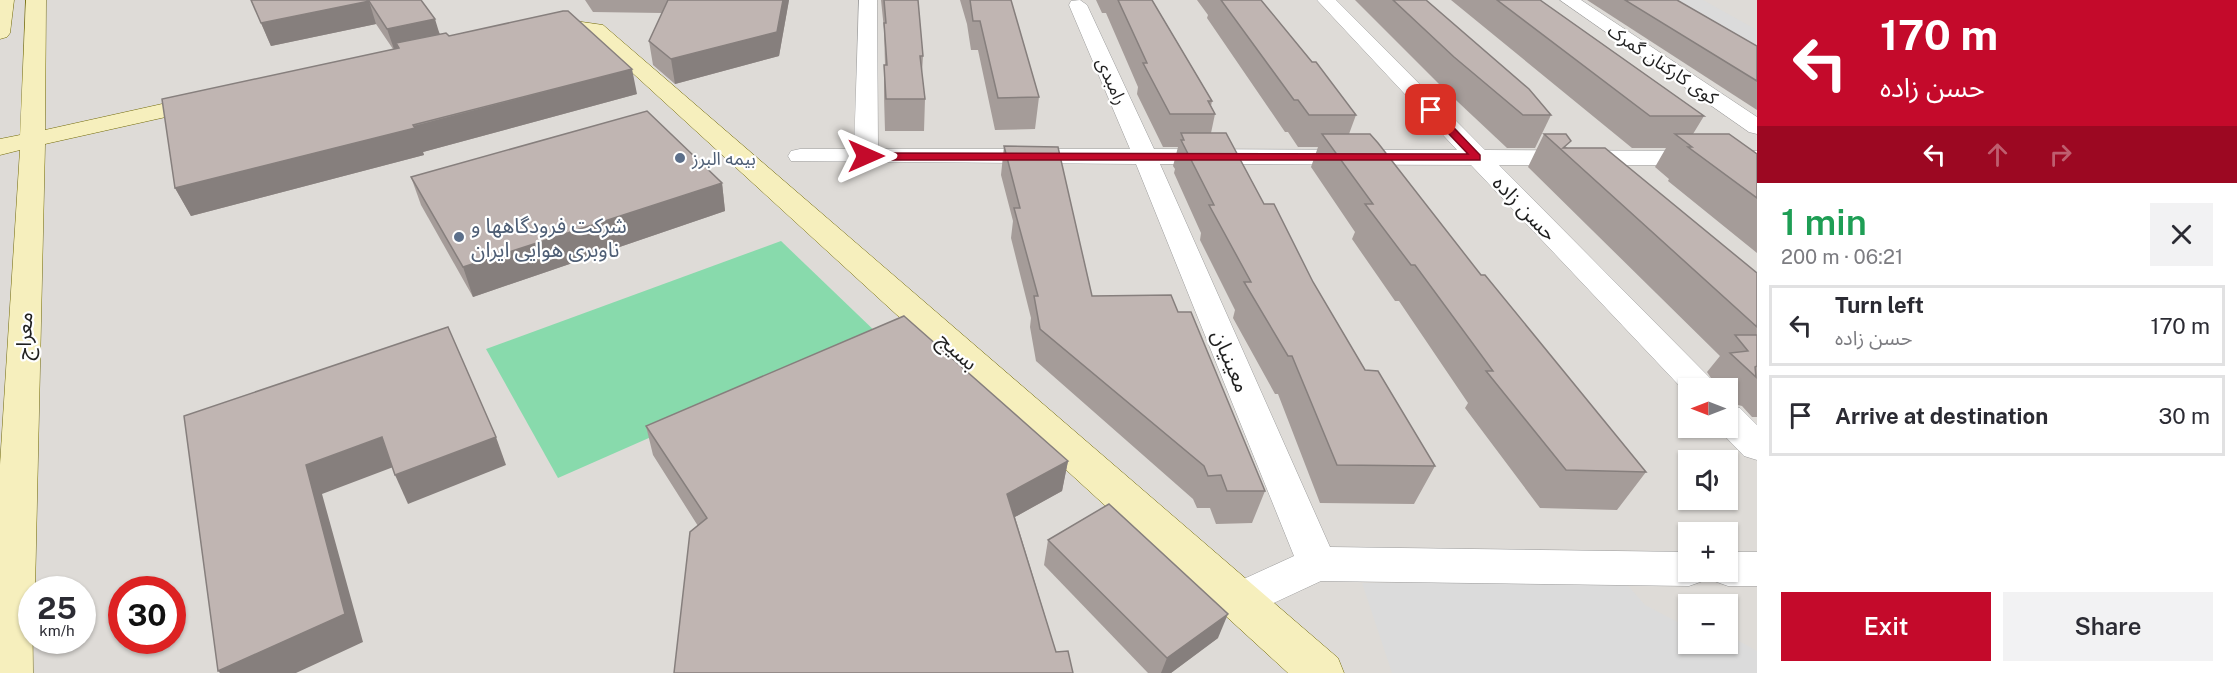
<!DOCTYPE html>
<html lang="en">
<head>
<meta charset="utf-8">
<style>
	body { margin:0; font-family:"Public Sans","Noto Sans Arabic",sans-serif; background:#f2f2f3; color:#2b2b33; height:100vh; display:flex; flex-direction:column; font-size:22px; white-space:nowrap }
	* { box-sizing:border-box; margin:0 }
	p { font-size:20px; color:#7c7c81 }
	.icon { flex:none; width:33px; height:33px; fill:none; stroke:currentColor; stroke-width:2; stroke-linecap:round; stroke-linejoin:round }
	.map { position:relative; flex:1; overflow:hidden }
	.details { display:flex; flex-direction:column; background:#fff; width:480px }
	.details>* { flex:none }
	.guide { background:#c40a2b; color:#fff; overflow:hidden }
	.needle { width:39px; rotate:270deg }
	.tools { position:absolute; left:1678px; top:378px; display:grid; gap:12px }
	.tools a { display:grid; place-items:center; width:60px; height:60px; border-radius:0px; background:#fff; box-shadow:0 2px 4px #0004; font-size:30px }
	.speed { position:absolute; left:18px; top:576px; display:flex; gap:12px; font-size:30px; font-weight:700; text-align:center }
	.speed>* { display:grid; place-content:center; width:78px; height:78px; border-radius:50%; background:#fff; box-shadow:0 2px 4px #0004; line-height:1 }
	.speed small { font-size:15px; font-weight:400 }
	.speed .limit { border:9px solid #d22; background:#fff; color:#111 }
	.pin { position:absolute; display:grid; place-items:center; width:51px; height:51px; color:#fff; margin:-26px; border-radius:12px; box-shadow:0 3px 9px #0006 }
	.me { position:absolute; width:66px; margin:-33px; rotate:90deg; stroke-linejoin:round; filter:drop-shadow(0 0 4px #0008) }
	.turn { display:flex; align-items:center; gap:21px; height:126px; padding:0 24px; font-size:27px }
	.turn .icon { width:78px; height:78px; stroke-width:2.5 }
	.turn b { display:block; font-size:42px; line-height:51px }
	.lanes { display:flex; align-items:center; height:57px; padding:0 24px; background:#0003; justify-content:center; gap:30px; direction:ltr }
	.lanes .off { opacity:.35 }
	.round { display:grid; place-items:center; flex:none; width:63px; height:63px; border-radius:0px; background:#f2f2f3 }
	.overview { display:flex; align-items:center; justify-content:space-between; height:102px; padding:0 24px }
	h1 { font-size:36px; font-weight:600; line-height:45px; color:#1e9e55 }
	.action { display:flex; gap:12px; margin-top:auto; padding:12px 24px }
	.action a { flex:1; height:69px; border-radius:0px; background:#c40a2b; color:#fff; font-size:24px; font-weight:600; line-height:69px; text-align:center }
	.action a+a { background:#f2f2f3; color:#2b2b33 }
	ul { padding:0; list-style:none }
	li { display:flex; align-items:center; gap:18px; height:81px; margin:0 12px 9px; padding:0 12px; border:3px solid #e1e1e2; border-radius:0px }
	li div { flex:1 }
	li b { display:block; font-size:22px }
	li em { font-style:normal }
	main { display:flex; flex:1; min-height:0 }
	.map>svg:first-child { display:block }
</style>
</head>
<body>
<main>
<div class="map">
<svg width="1757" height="673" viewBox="0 0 1757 673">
	<rect width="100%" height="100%" fill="#efeae6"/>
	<!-- airport -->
	<path fill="#dedbd7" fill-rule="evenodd" d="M0 0H1757V673H0ZM1689 388H1728V428H1689ZM1689 460H1728V500H1689ZM1689 532H1728V572H1689ZM32 590H82V640H32ZM122 590H172V640H122ZM1689 604H1728V644H1689Z"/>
	<!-- pitch -->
	<path fill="#88daac" d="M781 241 880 336 558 478 486 349Z"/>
	<!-- parking -->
	<g fill="#dbdbdb">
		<path d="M1646 0H1703L1757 30V66Z"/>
		<path d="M1623 580 1645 605 1689 628V644H1728V635L1757 651V673H1392L1362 583Z"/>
	</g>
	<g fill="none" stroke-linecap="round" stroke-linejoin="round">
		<!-- street casing -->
		<g stroke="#9c9c9c" stroke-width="1">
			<g id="street">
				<path d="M859 0H877L878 149H1130L1069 5 1071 1 1080 0 1087 5 1154 149 1457 150 1317 0H1336L1485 150 1757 151V165H1499L1712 380 1717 388H1689V396L1471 165 1160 164 1330 547 1689 552V572H1708L1703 581 1689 586 1321 581 1239 619 1224 614 1218 601 1224 588 1294 556 1136 164 791 161 788 156 791 151 800 149H854Z"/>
				<path d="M1560 0H1581L1757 117V134L1749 132Z"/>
				<path d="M1728 405 1740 408 1757 425V460L1744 456 1717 428H1728Z"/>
				<path d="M1728 552H1757V586H1728L1714 581 1709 572H1728Z"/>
			</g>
		</g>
		<!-- secondary casing -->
		<g stroke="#726a0a" stroke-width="1">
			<g id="secondary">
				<path d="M0 0H14L10 33 7 37 0 39Z"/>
				<path d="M26 0H46L45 130 207 94 215 96 219 101 215 106 45 144 35 590H32L33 673H0V465L20 150 0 155V139L20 135Z"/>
				<path d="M568 20 603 25 1338 658 1344 673H1288L590 34 568 32 542 37 535 35 532 31 535 27Z"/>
			</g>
		</g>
		<!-- street -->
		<use href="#street" fill="#fff" fill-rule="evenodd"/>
		<!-- secondary -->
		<use href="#secondary" fill="#f6efbd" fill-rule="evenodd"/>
	</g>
	<!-- wall -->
	<g fill="#a59c99">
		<path d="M251 0H421L440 34 449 36 637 94 423 152 424 155 191 216 175 188 393 49 376 24 271 46Z"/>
		<path d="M585 0H789L779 56 675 84 653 65 649 41 662 13 593 12Z"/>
		<path d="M881 0H918L923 56 922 73 925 99 924 131H885L884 96V65H885L884 29Z"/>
		<path d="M960 0H1011L1039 97 1035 129 995 130 978 50H971L967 24Z"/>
		<path d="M1096 0H1152L1212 101 1211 106 1215 114 1211 133 1264 204 1313 282 1365 370 1435 466 1414 504 1320 503 1278 394H1275L1233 318 1235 310 1200 240 1201 233 1174 173 1175 169 1173 166 1178 147H1163L1137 94 1138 87 1106 13H1102Z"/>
		<path d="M1197 0H1261L1356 115 1349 134 1481 275 1646 472 1617 510 1540 508 1465 408 1468 403 1399 301H1395L1352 239 1355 232 1311 167 1318 147H1298L1288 132H1285L1207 18 1208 15Z"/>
		<path d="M1355 0H1426L1551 115 1535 148H1507L1442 87Z"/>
		<path d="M1451 0H1540L1704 116 1693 134 1757 154V253L1668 181 1669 179 1655 167 1666 148H1632Z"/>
		<path d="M1587 0H1677L1757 46V110Z"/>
		<path d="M1544 134 1568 148 1757 273V417H1752L1742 406 1734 404 1728 412V388H1703L1711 378 1707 372 1720 356 1528 167Z"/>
		<path d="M1004 146 1092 296 1178 312 1265 491 1252 523 1216 524 1210 508H1197L1193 499 1036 361 1030 327 1031 318 1011 238 1013 221 1001 175Z"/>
		<path d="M411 177 722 183 725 211 473 297 421 205Z"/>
		<path d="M646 426 1068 461 1062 491 1015 517 1056 652 698 526 653 455Z"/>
		<path d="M1048 540 1218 638 1171 673H1148L1044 565Z"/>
	</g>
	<!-- shaded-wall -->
	<g fill="#867f7d">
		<path d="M783 0H789L779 56 675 84 671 59Z"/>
		<path d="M369 1 376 24 271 46 261 23Z"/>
		<path d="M435 19 442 42 399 48 396 43 399 51 395 52 387 29Z"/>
		<path d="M632 69 637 94 423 152 424 155 191 216 175 188Z"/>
		<path d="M722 183 725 211 473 297 463 267Z"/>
		<path d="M382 437 396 466 322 494 363 642 296 673H220L218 671 306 465Z"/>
		<path d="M496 437 506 465 408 504 395 475Z"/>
		<path d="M1068 461 1062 491 1004 523 1007 494Z"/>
		<path d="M1228 614 1218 638 1171 673H1161L1167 658Z"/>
	</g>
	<!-- building -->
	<g fill="#c0b5b2" stroke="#867f7d" stroke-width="1.5">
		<path d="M251 0H421L435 19 387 29 369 1 261 23Z"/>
		<path d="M668 0H783L777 32 671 59 649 41Z"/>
		<path d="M884 0H918L923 56H920L925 99H886L884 65H887L884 23H886Z"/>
		<path d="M970 0H1011L1039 97 998 98 980 21H973Z"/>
		<path d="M1118 0H1152L1212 101H1208L1215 114H1170L1143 63H1147Z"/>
		<path d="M1221 0H1261L1312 62H1316L1356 115H1309L1298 100H1294Z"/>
		<path d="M1393 0H1426L1529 89 1551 115H1523L1454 57Z"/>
		<path d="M1497 0H1540L1704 116H1650Z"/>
		<path d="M1625 0H1677L1757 46V81Z"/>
		<path d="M563 11H568L632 69 413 125 415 128 175 188 162 99 399 48 396 43 446 33 449 36Z"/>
		<path d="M647 111 722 183 463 267 411 177Z"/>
		<path d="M1181 133H1226L1264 204H1274L1313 282 1365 370 1378 371 1435 466 1337 465 1292 356H1288L1244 282H1251L1209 205H1214L1181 140H1184Z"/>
		<path d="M1322 134H1370L1378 143 1481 275H1485L1646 472 1566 470 1486 371H1493L1415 265H1411L1365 204H1373Z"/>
		<path d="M1544 134H1566L1571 141 1563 148H1605L1757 273V327Z"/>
		<path d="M1675 134H1729L1757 154V198L1688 147H1692Z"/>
		<path d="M1004 146 1058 147 1092 296 1171 295 1178 312H1191L1265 491H1227L1221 475 1208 476 1204 466 1040 329 1034 296H1038L1014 208H1020Z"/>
		<path d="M904 316 1068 461 1007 494 1056 652 1068 651 1073 673H674L690 532 707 518 646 426Z"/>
		<path d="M448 327 496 437 395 475 382 437 306 465 345 614 218 671 184 416Z"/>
		<path d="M1735 335H1757V366L1755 367 1756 377 1730 353 1748 351Z"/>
		<path d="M1109 504 1228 614 1167 658 1048 540Z"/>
	</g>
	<!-- route -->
	<path fill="#c40a2b" stroke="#7f061c" stroke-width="1.5" d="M1428 108H1435L1480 155V160H866L861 156 866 153 1468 154 1428 112Z"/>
	<!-- markers -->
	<g fill="#5c6f8a" stroke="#fff" stroke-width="2">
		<circle cx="680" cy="158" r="6"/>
		<circle cx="459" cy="237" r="6"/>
	</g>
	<g text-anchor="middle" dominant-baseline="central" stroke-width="4.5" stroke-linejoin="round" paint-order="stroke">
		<!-- far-street labels -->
		<g font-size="18" fill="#1f1f1f" stroke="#fff">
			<text transform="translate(1663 64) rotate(34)">کوی کارکنان گمرک</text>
			<text transform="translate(1112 81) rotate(66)">رامبدی</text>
		</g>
		<!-- far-service labels -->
		<g font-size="18" fill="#4e5e75" stroke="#fff" text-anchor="start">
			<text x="692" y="158">بیمه البرز</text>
		</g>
		<!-- street labels -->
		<g font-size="21" fill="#1f1f1f" stroke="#fff">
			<text transform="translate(1525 208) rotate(46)">حسن زاده</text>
			<text transform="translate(24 336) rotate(-88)">معراج</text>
			<text transform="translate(958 351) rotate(42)">بسیج</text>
			<text transform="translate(1231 361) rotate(67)">معینیان</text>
		</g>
		<!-- service labels -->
		<g font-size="21" fill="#4e5e75" stroke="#fff" text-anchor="start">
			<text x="471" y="225">شرکت فرودگاهها و<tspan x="471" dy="24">ناوبری هوایی ایران</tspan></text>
		</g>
	</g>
</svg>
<div class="tools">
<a><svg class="needle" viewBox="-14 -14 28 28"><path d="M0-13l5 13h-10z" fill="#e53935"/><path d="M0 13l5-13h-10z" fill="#7c7c81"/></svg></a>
<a><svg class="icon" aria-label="sound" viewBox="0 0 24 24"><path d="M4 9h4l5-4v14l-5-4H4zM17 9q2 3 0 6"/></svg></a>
<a>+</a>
<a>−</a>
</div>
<div class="speed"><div>25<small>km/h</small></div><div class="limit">30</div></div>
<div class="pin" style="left:1431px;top:110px;background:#d93025"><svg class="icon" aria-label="arrive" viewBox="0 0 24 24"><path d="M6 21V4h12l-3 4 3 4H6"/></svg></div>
<svg class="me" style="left:866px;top:156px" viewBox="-20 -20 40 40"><path d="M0-17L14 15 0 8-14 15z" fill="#c40a2b" stroke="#fff" stroke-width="4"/></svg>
</div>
<section class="details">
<div class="guide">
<div class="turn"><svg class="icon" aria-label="left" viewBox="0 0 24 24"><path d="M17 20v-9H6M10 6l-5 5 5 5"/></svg><div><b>170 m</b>حسن زاده</div></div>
<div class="lanes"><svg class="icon" aria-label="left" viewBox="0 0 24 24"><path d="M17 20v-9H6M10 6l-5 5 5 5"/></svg><svg class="icon off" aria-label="ahead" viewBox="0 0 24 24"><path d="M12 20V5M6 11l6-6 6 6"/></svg><svg class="icon off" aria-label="right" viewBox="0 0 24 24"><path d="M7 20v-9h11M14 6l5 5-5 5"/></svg></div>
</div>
<div class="overview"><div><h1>1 min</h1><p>200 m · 06:21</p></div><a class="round"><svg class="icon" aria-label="close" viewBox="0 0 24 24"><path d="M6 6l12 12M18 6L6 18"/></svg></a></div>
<ul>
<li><svg class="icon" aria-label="left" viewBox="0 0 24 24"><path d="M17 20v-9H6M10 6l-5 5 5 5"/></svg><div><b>Turn left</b><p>حسن زاده</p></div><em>170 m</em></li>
<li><svg class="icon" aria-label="arrive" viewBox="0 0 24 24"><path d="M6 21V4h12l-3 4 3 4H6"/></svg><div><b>Arrive at destination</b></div><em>30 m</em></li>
</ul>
<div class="action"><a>Exit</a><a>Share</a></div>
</section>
</main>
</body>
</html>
